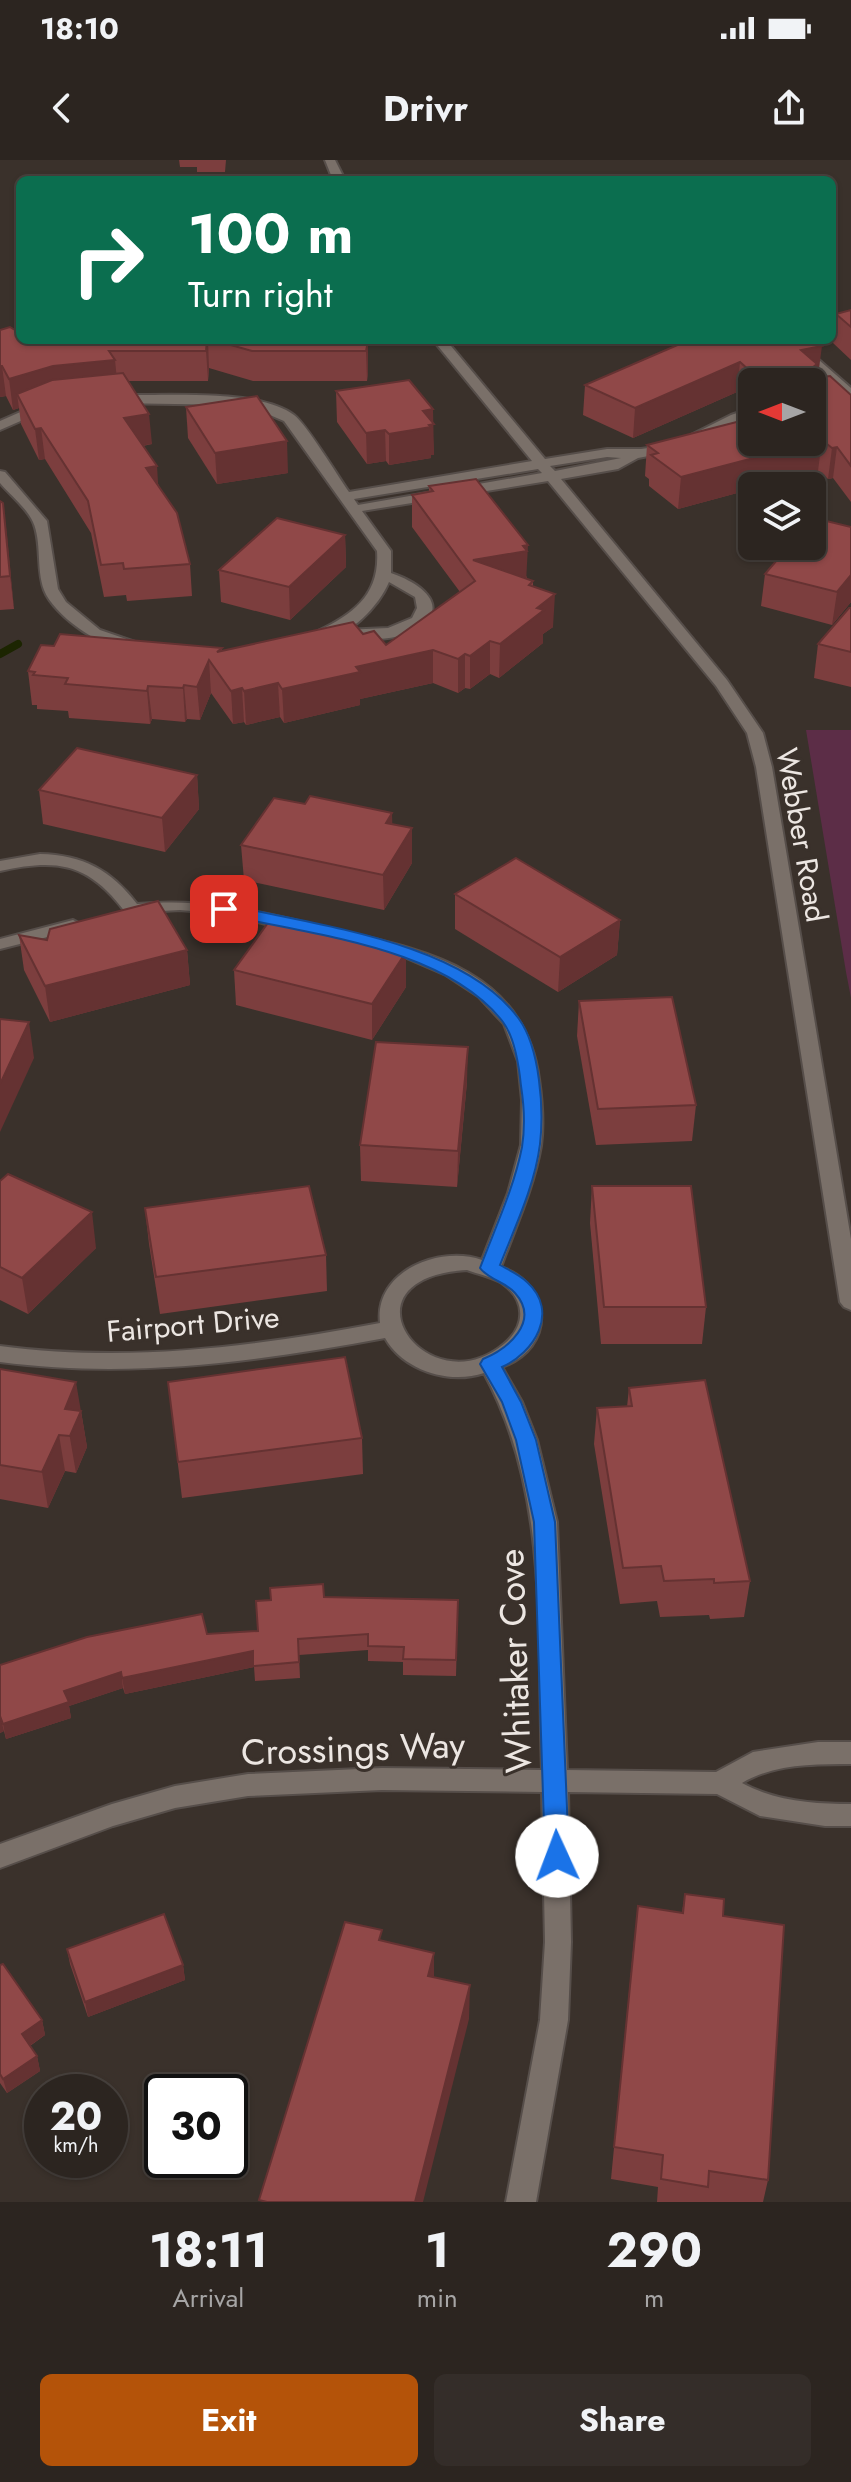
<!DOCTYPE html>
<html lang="en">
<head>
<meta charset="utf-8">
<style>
	body { margin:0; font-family:Jost,sans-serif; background:#342d29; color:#f1f3f6; height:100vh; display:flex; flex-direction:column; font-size:30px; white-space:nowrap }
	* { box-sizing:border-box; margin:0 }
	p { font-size:26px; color:#a6a5a5 }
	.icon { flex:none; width:44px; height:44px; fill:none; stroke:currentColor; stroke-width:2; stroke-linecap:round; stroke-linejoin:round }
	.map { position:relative; height:2042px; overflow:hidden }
	.panel { display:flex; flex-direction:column; background:#2c2520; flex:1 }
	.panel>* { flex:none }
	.top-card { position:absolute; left:16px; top:16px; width:820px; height:168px; border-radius:12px; box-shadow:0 2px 6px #0004,0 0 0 2px #48423e; background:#0b6e4f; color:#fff; overflow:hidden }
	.needle { width:52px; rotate:270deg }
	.fabs { position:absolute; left:738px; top:208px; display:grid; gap:16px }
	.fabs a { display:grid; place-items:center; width:88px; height:88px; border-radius:12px; background:#2c2520; box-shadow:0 2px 6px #0004,0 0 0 2px #48423e; font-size:40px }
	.speed { position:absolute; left:24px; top:1914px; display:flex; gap:16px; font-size:40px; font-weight:700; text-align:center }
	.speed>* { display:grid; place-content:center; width:104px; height:104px; border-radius:50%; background:#2c2520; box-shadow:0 2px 6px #0004,0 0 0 2px #48423e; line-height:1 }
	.speed small { font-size:20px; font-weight:400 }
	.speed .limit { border:4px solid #111; border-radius:12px; background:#fff; color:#111 }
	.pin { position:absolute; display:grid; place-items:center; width:68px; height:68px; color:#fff; margin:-34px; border-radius:16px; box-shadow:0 4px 12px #0006 }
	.me { position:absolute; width:88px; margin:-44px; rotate:358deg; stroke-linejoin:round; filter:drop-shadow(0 0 6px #0008) }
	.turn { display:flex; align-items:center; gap:28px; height:168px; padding:0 40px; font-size:36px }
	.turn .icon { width:104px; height:104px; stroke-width:2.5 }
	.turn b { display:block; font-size:56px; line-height:68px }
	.eta { display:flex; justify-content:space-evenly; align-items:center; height:136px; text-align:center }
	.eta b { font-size:48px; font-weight:700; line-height:56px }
	.button { display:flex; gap:16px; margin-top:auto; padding:16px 40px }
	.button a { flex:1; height:92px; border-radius:12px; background:#b45309; color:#fff; font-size:32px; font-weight:700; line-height:92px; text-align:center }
	.button a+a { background:#342d29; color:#f1f3f6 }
	.status { display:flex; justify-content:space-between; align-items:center; height:56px; padding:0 40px; background:#2c2520; direction:ltr }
	.status svg { height:22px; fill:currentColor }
	header { display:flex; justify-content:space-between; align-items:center; height:104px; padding:0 40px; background:#2c2520; font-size:36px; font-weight:700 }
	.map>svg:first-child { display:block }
</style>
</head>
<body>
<div class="status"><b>18:10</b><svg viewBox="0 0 49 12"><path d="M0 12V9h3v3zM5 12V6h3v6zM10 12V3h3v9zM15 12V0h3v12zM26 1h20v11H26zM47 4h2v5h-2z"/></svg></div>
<header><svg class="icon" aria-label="back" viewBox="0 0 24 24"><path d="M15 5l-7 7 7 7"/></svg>Drivr<svg class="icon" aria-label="share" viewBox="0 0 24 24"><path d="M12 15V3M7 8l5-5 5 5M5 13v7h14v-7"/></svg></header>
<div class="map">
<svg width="851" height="2042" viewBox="0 0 851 2042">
	<rect width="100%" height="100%" fill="#3a312b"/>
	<!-- green -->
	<path fill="#5c2d47" d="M806 570H851V838L846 812Z"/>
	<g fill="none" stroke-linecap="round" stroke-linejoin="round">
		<!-- stream -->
		<path stroke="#1c2501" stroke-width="8" d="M0 494 18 484"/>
		<!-- minor casing -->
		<g stroke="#564e4a" stroke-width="4">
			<g id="minor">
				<path d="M325 0H335L345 20H333Z"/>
				<path d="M433 180H446L545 299 607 289H641L671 285 731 255 752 248V256L690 288 638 298 618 309 561 319 727 520 763 573 772 607 851 1079V1150L844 1147 840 1142 756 607 747 573 716 526 548 321 362 351 391 391V413C415 421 454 444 418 468 399 481 365 481 344 476V470L388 468 412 458 417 448 415 437 389 422C379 446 346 482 318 477V471C354 454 380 434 377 391L284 261 251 247 234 245 115 243 109 239 115 235C159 236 259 228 294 255 307 265 337 315 349 332L532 301ZM607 297 621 298 555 311 550 306ZM538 309 542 313 358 345 354 339Z"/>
				<path d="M783 180H796L851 228V239Z"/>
				<path d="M43 242 48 243V249L0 270V261Z"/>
				<path d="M0 311 5 312 47 361 58 429 66 442 100 470 135 482V488C107 494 54 456 44 430 36 409 42 382 33 362 27 348 10 335 0 323Z"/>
				<path d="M40 694C83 695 111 710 137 744 213 737 267 754 341 771 429 791 525 812 539 919 542 940 544 964 541 986 534 1027 515 1068 501 1107 554 1126 555 1188 502 1207L522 1242 537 1280 557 1362 567 1610 716 1612 753 1592 818 1582H851V1604C815 1604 773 1604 742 1623 775 1641 814 1644 851 1644V1666H825L760 1656 717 1634 568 1632 571 1782 568 1860 536 2042H506L540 1860 545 1782 542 1632 382 1630 248 1636 175 1648 113 1666 0 1708V1684L112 1644 175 1626 248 1614 382 1608 542 1610C537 1477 550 1334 484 1213 449 1225 403 1210 385 1178 256 1202 131 1219 0 1202V1186C129 1203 253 1187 380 1163 374 1111 440 1085 482 1100L508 1033 521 985 522 940 518 901 504 864 478 836 446 815 402 796 224 754 180 750 126 753C89 703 58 698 0 711V701ZM467 1110C478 1114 492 1117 502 1123 526 1140 526 1166 504 1184 427 1248 334 1118 467 1110Z"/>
				<path d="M73 760 82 765 79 769 0 789V779Z"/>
			</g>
		</g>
		<!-- minor -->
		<use href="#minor" fill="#7a7069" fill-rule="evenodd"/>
	</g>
	<!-- wall -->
	<g fill="#7c3e3e">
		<path d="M179 0H226L225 12H197V7H180Z"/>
		<path d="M851 150V200L833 183 836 154Z"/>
		<path d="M0 170 20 180H360L368 182V212L367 221H253L209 208 208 221H128L152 284 143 286 190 404 192 436 127 441 126 435 104 437 91 373 45 299 39 300 21 264 19 248 13 250 6 236 0 237Z"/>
		<path d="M689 180 818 216 815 218 851 235V342L833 318 828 319 818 311 678 349 649 326V319L645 316 647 285 812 282V222H752V246L737 232 633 278 583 255 585 225Z"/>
		<path d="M336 231 432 262 434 295H431V298L389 305 386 301 367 304 337 262Z"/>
		<path d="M186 247 288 313 217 324 188 278Z"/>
		<path d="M429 326 527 417 526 419 533 421V426L553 467 543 474V483L499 518 490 514 470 529 465 528 458 533 433 523 360 539V545L284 563 280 557 246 565 244 562 233 564 211 533 200 560 187 559 185 562 152 559 150 564 69 558 68 551 37 549V545H32L28 511 54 486 222 488V491L363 474 386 485 460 432 412 367V335L429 332Z"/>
		<path d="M0 341 3 343 14 449 0 450Z"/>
		<path d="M851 367V442L832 465 761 446 765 414Z"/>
		<path d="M345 375 346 407 290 460 221 442 219 410Z"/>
		<path d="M851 448V527L814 518 818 484Z"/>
		<path d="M197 615 199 649 165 692 43 664 39 630Z"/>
		<path d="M305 644 392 653V664L412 703 384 750 244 720 241 685Z"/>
		<path d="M455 734 620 760 617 795 558 832 455 769Z"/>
		<path d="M19 775 47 780 187 790 190 825 50 862 24 810Z"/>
		<path d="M234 810 406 827 372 880 236 845Z"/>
		<path d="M579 841 696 945 692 981 596 985 577 876Z"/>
		<path d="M467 922 457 1027 361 1021 360 985Z"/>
		<path d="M0 1021 96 1088 28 1154 0 1140Z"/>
		<path d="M592 1026 706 1147 702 1184H601L590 1063Z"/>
		<path d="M145 1048 326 1095 327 1131 160 1154 149 1084Z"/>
		<path d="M0 1209 81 1251 87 1287 76 1313 65 1311 48 1348 0 1339Z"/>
		<path d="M168 1222 362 1278 363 1314 182 1338Z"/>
		<path d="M629 1228 750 1421 744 1457 710 1459 709 1455 660 1457 657 1441 620 1444 594 1284 597 1248 627 1247Z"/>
		<path d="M324 1437 458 1440 456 1516 403 1515V1502L368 1501V1490L299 1495 300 1518 255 1521 254 1507 125 1534 123 1528 69 1546 71 1558 6 1579 4 1571 0 1573V1505L207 1474 258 1471Z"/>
		<path d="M685 1734 723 1756 768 2020 763 2042H657L658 2027 611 2019 634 1780 682 1752Z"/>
		<path d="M67 1789 183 1805 185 1820 88 1857 70 1804Z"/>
		<path d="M0 1805 42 1860 45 1875 30 1886 37 1896 40 1911 7 1933 0 1923Z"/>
	</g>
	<!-- shaded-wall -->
	<g fill="#653232">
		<path d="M208 180 209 208 208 221 206 191Z"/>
		<path d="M368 182V212L367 221 366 191Z"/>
		<path d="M822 186 818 216 815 217 813 235 801 190Z"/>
		<path d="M115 200 118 230 17 234 19 248 13 250 9 219 53 206Z"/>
		<path d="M740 202 737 232 633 278 635 248Z"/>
		<path d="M0 206H2L6 236 0 237Z"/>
		<path d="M433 249 434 295H431V298L389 305V274L423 251Z"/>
		<path d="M149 254 152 284 127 288 124 258Z"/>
		<path d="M41 268 45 299 39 300 35 269Z"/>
		<path d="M385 270 386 301 367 304 366 273Z"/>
		<path d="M822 280 818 311 761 326H752V329L678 349 681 317Z"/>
		<path d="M287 281 288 313 217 324 215 293Z"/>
		<path d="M837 287 833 318 828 319 832 288Z"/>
		<path d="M157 306 159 338 146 308Z"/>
		<path d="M3 343 7 375 14 449 10 416Z"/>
		<path d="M345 375 346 407 290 460 289 427Z"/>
		<path d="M528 385 526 423 475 421 473 400Z"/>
		<path d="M851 415V442L832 465 837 432Z"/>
		<path d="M555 434 553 467 543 474V483L499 518 500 484 537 448Z"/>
		<path d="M490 481V514L470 529V496Z"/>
		<path d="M433 490V523L360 539V545L284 563 282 529 356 507Z"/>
		<path d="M465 494V528L458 533V499Z"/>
		<path d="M209 500 211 533 200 560 197 527Z"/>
		<path d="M278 523 280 557 246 565 244 531Z"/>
		<path d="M184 525 187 559 185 562 183 528Z"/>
		<path d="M148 526 152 559 150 564 147 531Z"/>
		<path d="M242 528 244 562 233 564 231 531Z"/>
		<path d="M197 615 199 649 165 692 162 658Z"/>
		<path d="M392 653 393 687 386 663Z"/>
		<path d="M412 668V703L384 750 383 715Z"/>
		<path d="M620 760 617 795 558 832 560 797Z"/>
		<path d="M187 790 190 825 50 862 45 826Z"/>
		<path d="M406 792V827L372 880V844Z"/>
		<path d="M29 862 34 898 0 972V924Z"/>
		<path d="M468 887 467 922 457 1027 458 991Z"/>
		<path d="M92 1052 96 1088 28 1154 22 1118Z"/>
		<path d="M76 1222 87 1287 76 1313 65 1249Z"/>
		<path d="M59 1275 65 1311 48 1348 42 1312Z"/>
		<path d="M253 1491 254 1507 125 1534 122 1518Z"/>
		<path d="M121 1512 123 1528 69 1546 71 1558 6 1579 3 1564 64 1531Z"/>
		<path d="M0 1556 4 1571 0 1573Z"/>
		<path d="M434 1793V1827L428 1816Z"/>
		<path d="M183 1805 185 1820 88 1857 85 1842Z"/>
		<path d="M470 1825 469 1859 423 2042H415Z"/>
		<path d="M42 1860 45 1875 25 1889 22 1874Z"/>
		<path d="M37 1896 40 1911 7 1933 3 1919Z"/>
	</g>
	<!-- building -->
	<g fill="#904848" stroke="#653232" stroke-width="2">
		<path d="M851 150V167L836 154Z"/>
		<path d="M10 167 15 170 20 169V180H207L206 191H109L115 200 53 206 9 219 2 206H0V170Z"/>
		<path d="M213 180H360L368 182 366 191H252Z"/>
		<path d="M689 180H815L822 186 801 190 817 204 812 208 814 218 830 216 851 235V306L837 287 832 288 822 280 681 317 651 295 658 293 647 285 752 258V282H812V222H762L740 202 635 248 585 225Z"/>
		<path d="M123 213 149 254 124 258 157 306 146 308 177 353 190 404 124 409 123 403 101 405 88 341 41 268 35 269 17 234 52 220Z"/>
		<path d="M409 220 433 249 423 251 434 264 429 265 431 267 389 274 385 270 366 273 336 231Z"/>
		<path d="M257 236 287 281 215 293 186 247Z"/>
		<path d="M476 319 528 385 523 386 527 391 473 400 533 421 529 425 555 434 537 448 544 450 500 484 490 481 470 496 465 494 458 499 433 490 356 507 360 512 282 529 278 523 244 531 242 528 231 531 209 500 197 527 184 525 183 528 148 526 147 531 65 524 68 518 33 515 35 512 28 511 41 485 54 486 60 474 222 488 217 492 353 462 363 474 374 471 386 485 475 421 412 335 433 331 429 326Z"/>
		<path d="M0 341 3 343 10 416 0 417Z"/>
		<path d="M277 358 345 375 289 427 219 410Z"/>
		<path d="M814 358 851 367V415L837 432 765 414 789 386H812V360Z"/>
		<path d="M849 448H851V492L818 484Z"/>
		<path d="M77 588 197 615 162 658 39 630Z"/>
		<path d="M310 636 392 653 386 663 412 668 383 715 241 685 274 638 305 644Z"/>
		<path d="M516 698 620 760 560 797 455 734Z"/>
		<path d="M158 741 187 790 45 826 19 775 47 780 50 769Z"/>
		<path d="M270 760 406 792 372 844 234 810Z"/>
		<path d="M672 837 696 945 598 949 579 841Z"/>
		<path d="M0 859 29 862 0 924Z"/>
		<path d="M376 882 468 887 458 991 360 985Z"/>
		<path d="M8 1014 92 1052 22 1118 0 1107V1021Z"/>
		<path d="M309 1026 326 1095 156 1117 145 1048Z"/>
		<path d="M592 1026H691L706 1147H604Z"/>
		<path d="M345 1197 362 1278 178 1302 168 1222Z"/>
		<path d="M0 1209 76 1222 65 1249 81 1251 70 1276 59 1275 42 1312 0 1305Z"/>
		<path d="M705 1220 750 1421 714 1423V1419L664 1421 661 1406 623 1408 597 1248 632 1246 629 1228Z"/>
		<path d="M323 1424 324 1437 458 1440 456 1500 403 1499 404 1487 368 1486V1474L298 1479 299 1502 253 1506V1491L122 1518 121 1512 64 1531 69 1542 3 1564 0 1556V1505L87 1477 202 1454 207 1474 258 1471 256 1441 271 1440 270 1428Z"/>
		<path d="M685 1734 724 1739 723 1756 784 1765 768 2020 709 2011 708 2027 661 2019 663 1995 614 1987 638 1746 683 1753Z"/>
		<path d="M164 1754 183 1805 85 1842 67 1789Z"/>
		<path d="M345 1762 382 1770 379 1780 434 1793 428 1816 470 1825 415 2042H267L259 2040Z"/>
		<path d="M3 1804 42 1860 22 1874 37 1896 3 1919 0 1914V1805Z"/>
	</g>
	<!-- route -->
	<path fill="#1a73e8" stroke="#114b97" stroke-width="2" d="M224 744C313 765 463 781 519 859 540 888 544 949 540 984 535 1025 515 1067 500 1105 509 1110 520 1115 527 1122 560 1152 534 1193 502 1207L521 1242 536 1280 555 1362 569 1696 566 1703 557 1706 549 1703 545 1696 534 1362 516 1280 502 1242 480 1204 483 1199C507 1189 541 1162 515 1133 506 1122 489 1120 480 1108 495 1068 514 1028 522 987 525 968 524 945 521 926 519 906 515 878 503 862 443 785 307 775 218 753V746Z"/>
	<g text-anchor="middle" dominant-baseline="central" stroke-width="6" stroke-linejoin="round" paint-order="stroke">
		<!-- street labels -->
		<g font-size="30" fill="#ece6e2" stroke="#3a312b">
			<text transform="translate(802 675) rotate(80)">Webber Road</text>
			<text transform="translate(193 1164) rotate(-5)">Fairport Drive</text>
		</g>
		<!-- near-street labels -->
		<g font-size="36" fill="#ece6e2" stroke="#3a312b">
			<text transform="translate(514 1501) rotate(-92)">Whitaker Cove</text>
			<text transform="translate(353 1588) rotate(-2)">Crossings Way</text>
		</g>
	</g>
</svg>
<div class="fabs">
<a><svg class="needle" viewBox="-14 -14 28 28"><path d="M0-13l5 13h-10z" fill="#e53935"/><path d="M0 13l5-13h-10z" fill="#a6a5a5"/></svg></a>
<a><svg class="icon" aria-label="layers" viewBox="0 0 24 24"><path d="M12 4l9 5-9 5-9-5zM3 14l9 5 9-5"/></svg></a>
</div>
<div class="speed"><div>20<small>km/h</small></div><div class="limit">30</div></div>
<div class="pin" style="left:224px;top:749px;background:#d93025"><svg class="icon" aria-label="arrive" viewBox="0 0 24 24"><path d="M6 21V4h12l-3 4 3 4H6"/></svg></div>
<svg class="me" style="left:557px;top:1696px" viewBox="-20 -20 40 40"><circle r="19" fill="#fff"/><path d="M0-13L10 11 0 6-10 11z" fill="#1a73e8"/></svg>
<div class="top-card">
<div class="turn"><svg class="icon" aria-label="right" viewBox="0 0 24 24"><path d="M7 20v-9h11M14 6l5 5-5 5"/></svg><div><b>100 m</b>Turn right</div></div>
</div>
</div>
<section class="panel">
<div class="eta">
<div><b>18:11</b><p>Arrival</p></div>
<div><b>1</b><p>min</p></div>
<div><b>290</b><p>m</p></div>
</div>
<div class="button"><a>Exit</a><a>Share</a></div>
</section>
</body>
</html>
